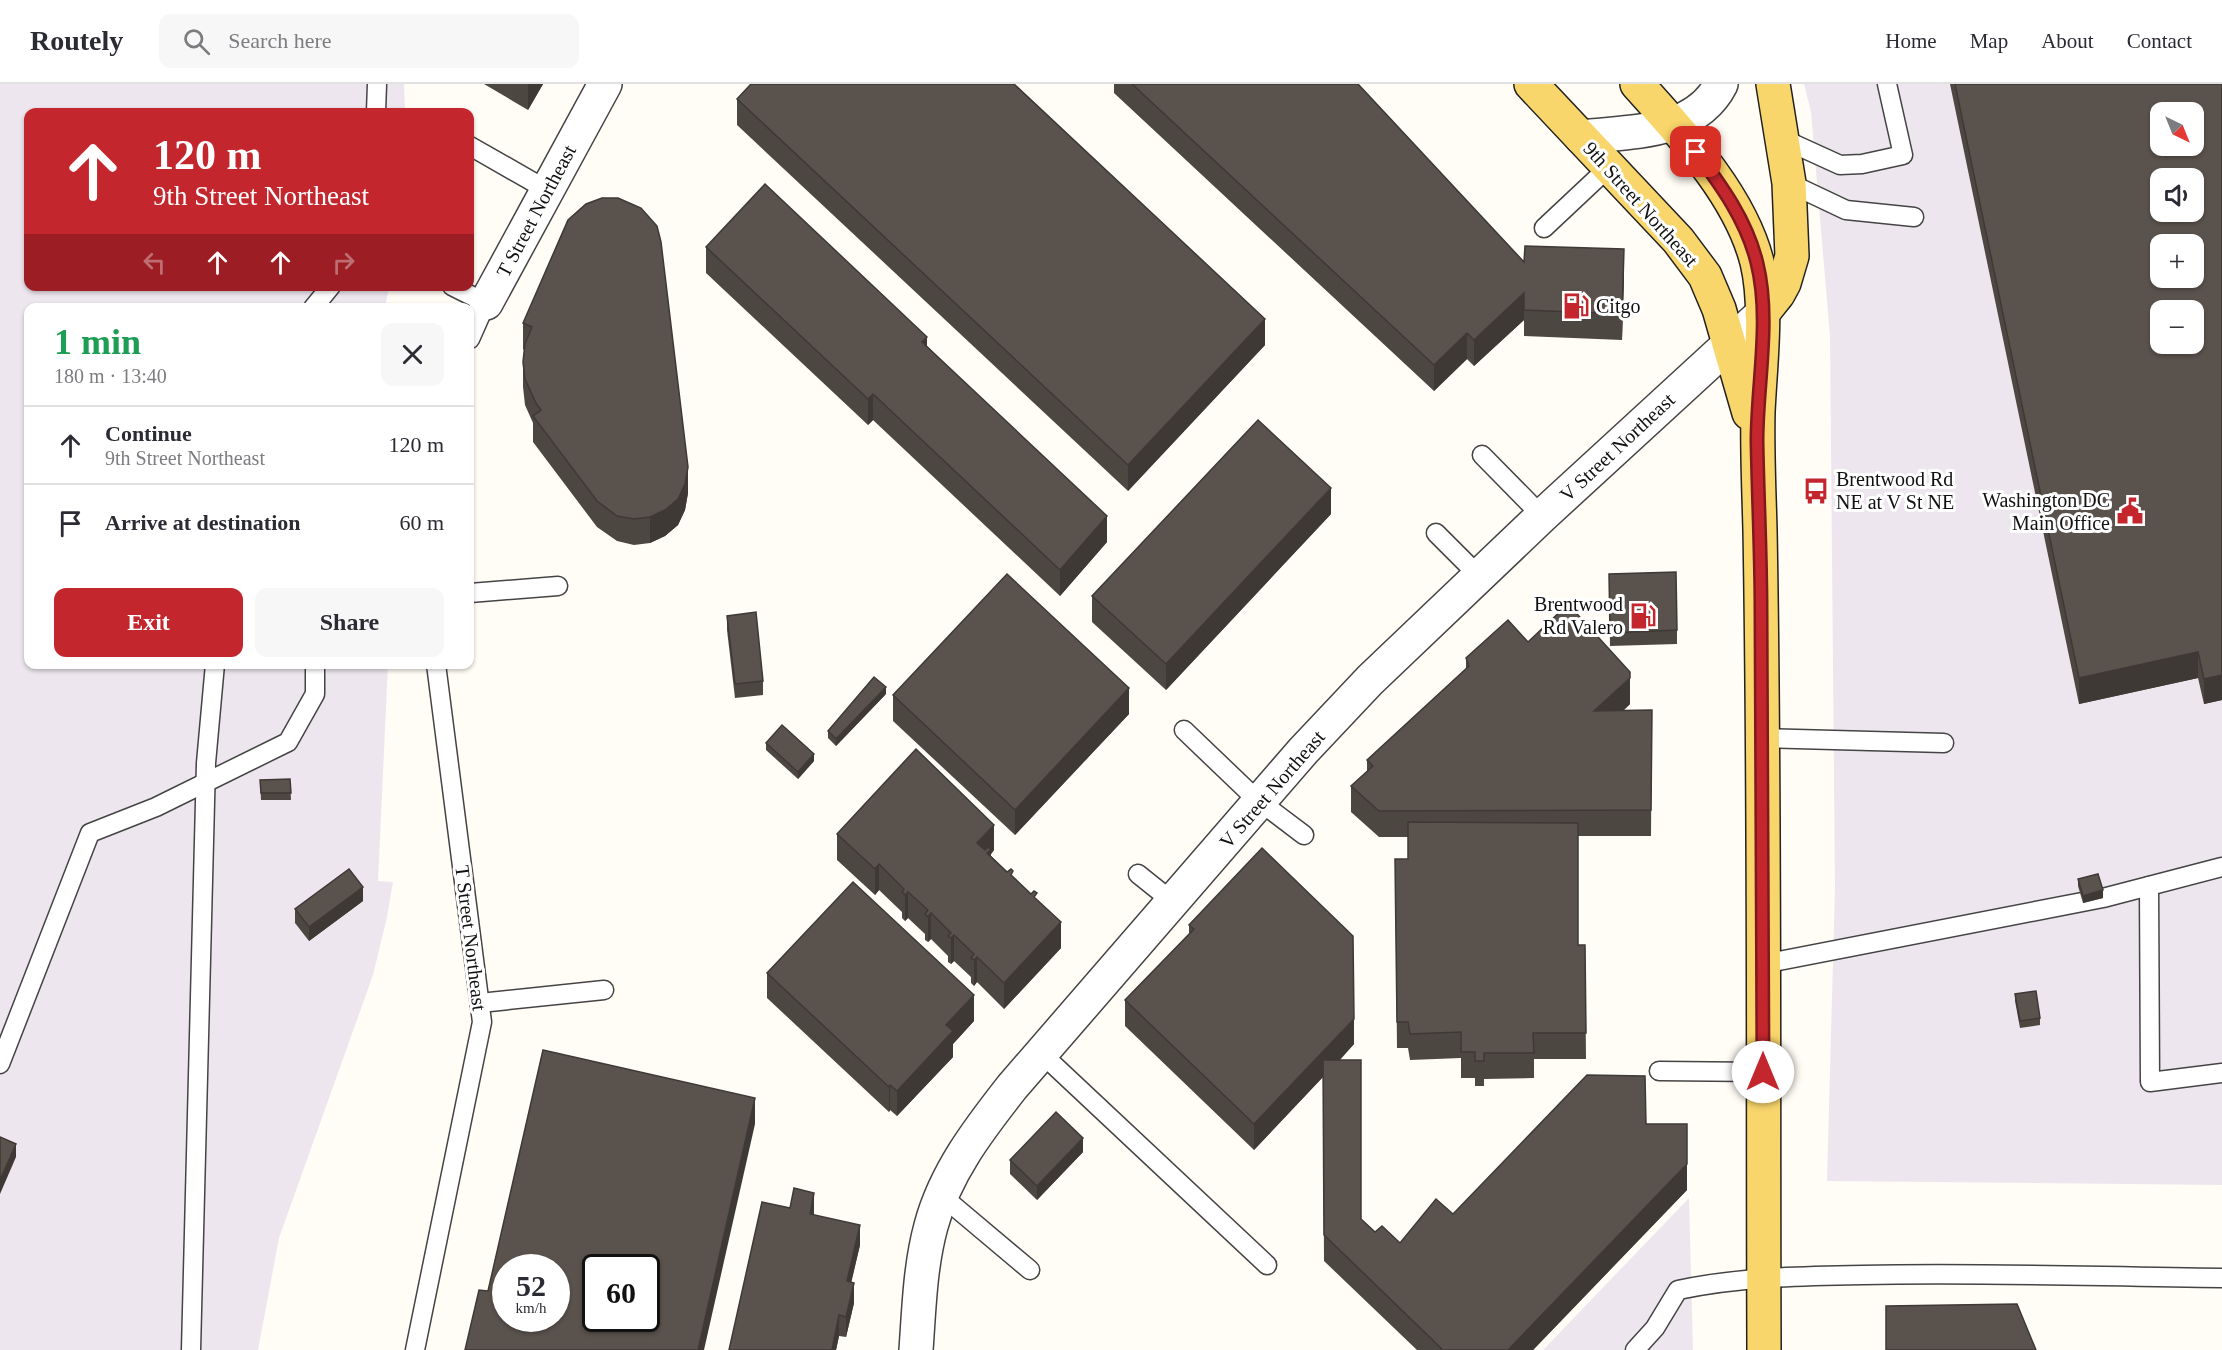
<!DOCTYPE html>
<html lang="en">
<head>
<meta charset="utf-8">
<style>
	body { margin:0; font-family:"Times New Roman",serif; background:#f7f7f7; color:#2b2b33; height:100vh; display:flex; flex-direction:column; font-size:22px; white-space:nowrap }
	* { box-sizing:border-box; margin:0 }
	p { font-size:20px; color:#7c7c81 }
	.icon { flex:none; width:33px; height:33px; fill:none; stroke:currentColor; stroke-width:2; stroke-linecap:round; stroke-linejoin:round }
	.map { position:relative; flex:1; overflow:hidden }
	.drawer { position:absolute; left:24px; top:219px; width:450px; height:366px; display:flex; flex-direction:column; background:#fff; border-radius:12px; box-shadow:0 2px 4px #0004 }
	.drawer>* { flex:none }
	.guide { position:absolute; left:24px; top:24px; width:450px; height:183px; border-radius:12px; box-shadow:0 2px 4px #0004; background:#c4262e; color:#fff; overflow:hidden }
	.needle { width:39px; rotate:137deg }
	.tools { position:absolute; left:2150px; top:18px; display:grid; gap:12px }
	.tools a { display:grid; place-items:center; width:54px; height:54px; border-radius:12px; background:#fff; box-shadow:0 2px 4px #0004; font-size:30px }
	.speed { position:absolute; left:492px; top:1170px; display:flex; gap:12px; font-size:30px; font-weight:700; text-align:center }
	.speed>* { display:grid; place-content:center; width:78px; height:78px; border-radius:50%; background:#fff; box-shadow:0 2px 4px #0004; line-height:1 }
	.speed small { font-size:15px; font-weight:400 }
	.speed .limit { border:3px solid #111; border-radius:9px; background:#fff; color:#111 }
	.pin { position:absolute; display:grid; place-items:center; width:51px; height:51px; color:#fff; margin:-26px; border-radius:12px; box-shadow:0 3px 9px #0006 }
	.me { position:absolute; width:66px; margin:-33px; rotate:0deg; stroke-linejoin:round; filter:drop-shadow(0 0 4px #0008) }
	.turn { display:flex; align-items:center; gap:21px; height:126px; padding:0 30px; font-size:27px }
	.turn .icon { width:78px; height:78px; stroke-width:2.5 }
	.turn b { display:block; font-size:42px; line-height:51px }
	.lanes { display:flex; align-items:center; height:57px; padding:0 30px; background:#0003; justify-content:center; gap:30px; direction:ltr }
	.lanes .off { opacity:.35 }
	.round { display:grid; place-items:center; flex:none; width:63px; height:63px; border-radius:12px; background:#f7f7f7 }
	.summary { display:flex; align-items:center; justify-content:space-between; height:102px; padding:0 30px }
	h1 { font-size:36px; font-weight:700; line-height:45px; color:#1e9e55 }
	.action { display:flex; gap:12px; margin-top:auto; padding:12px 30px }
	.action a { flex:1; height:69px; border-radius:12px; background:#c4262e; color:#fff; font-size:24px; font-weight:700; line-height:69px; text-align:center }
	.action a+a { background:#f7f7f7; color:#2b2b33 }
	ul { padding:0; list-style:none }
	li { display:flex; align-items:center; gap:18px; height:78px; padding:0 30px; border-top:2px solid #e1e1e2 }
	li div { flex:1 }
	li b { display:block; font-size:22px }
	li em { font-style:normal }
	header { display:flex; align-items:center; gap:36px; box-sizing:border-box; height:84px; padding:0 30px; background:#fff; border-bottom:2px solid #e1e1e2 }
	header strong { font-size:28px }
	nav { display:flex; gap:33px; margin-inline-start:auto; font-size:21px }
	.search { width:420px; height:54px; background:#f7f7f7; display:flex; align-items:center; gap:15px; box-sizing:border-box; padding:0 21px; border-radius:12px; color:#7c7c81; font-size:22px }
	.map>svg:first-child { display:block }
</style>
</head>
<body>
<header>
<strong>Routely</strong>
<div class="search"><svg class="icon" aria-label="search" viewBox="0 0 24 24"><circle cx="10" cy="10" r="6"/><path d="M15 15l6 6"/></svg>Search here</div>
<nav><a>Home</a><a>Map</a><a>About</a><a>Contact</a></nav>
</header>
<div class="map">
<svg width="2222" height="1266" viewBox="0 0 2222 1266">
	<rect width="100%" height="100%" fill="#fffdf5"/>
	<!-- industrial -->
	<g fill="#eee6ef" fill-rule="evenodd">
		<path d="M0 0H404L405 28H28V202L389 203 385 223 28 224V580L388 581 378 797 393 798 387 833 373 891 279 1154 258 1266H0Z"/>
		<path d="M1804 0H2222V1101L1827 1097 1835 804 1830 252 1811 28ZM2160 28H2193V62H2160ZM2160 94H2193V128H2160ZM2160 160H2193V194H2160ZM2160 226H2193V260H2160Z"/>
		<path d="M1689 1114 1693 1266H1543Z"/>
	</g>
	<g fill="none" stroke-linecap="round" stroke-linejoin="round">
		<!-- service casing -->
		<g stroke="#444" stroke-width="21">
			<g id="service">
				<path d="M376 28 377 0"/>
				<path d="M1783 55 1840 81 1862 80 1903 71 1887 0"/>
				<path d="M470 62 547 106"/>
				<path d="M1789 99 1846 126 1914 133"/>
				<path d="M1544 144 1609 83"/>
				<path d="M452 202 486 219 470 255"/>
				<path d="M313 224 331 202"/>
				<path d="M1482 371 1542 432"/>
				<path d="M1436 449 1479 492"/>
				<path d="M470 509 558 502"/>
				<path d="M1184 646 1255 714 1304 751"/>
				<path d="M1761 654 1944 659"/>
				<path d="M1138 790 1173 818"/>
				<path d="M2149 802 2150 998 2222 989"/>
				<path d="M1763 880 2103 814 2222 783"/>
				<path d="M480 919 604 906"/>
				<path d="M1041 969 1267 1181"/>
				<path d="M0 980 90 749 156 723 288 658 315 610V580"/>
				<path d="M1659 987 1763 988"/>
				<path d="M942 1112 1030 1186"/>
				<path d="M191 1266 206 679 215 580"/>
				<path d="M415 1266 482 938 436 580"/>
				<path d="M1635 1266 1655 1244 1678 1206C1739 1193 1801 1192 1863 1191 1983 1188 2103 1193 2222 1194"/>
			</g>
		</g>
		<!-- minor casing -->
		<g stroke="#444" stroke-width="36">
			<g id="minor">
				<path d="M1581 53C1630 47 1695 51 1721 0"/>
				<path d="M486 219 605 0"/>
				<path d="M916 1266C919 1225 920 1182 931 1142 945 1089 979 1045 1012 1003L1303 667 1370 596 1542 432 1762 230"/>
			</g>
		</g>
		<!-- primary casing -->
		<g stroke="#222" stroke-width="36">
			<g id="primary">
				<path d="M1531 0 1678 156 1705 192 1719 225 1749 329"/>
				<path d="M1637 0C1682 50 1740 111 1757 178 1768 224 1760 281 1758 328 1757 367 1759 407 1760 446 1765 719 1763 993 1764 1266"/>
				<path d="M1762 230 1778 210 1784 199 1792 172 1789 99 1773 0"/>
			</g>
		</g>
		<!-- service -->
		<use href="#service" stroke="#fff" stroke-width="18"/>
		<!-- minor -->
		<use href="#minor" stroke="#fff" stroke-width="33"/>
		<!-- primary -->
		<use href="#primary" stroke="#f9d66b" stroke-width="33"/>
	</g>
	<!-- wall -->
	<g fill="#4d4742">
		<path d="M484 0H543L528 26Z"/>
		<path d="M1114 0H1358L1524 178 1624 191 1622 256 1524 252V236L1474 282 1467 275 1434 307 1114 9Z"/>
		<path d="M1950 0H2222V616L2204 620 2198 594 2079 620Z"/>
		<path d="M737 15 1265 261 1128 407 737 41Z"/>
		<path d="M568 136 688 409 685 426 678 441 665 452 650 459 634 461 617 457 597 443 533 358V339L525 321 523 303V278L524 266 523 265V239Z"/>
		<path d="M706 163 927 262 1107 458 1060 512 873 336 868 341 706 189Z"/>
		<path d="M1331 430 1166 606 1092 538V512Z"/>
		<path d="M1609 490 1677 546V560L1610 562Z"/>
		<path d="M727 532 763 597V611L735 614 727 546Z"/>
		<path d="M1528 558 1630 620 1623 627 1652 626 1651 752H1578V861H1585L1586 975H1534V994L1484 995V1002H1475V994H1461V974L1410 976 1408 964H1397L1395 775H1408V753H1379L1351 728V702L1367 688V676L1466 585V574Z"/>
		<path d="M886 610 836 662 828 654V647Z"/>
		<path d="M893 611 1129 630 1015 751 893 637Z"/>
		<path d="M766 659 814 677 798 695 766 666Z"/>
		<path d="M290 695 291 716H261L260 696Z"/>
		<path d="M837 750 994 766 991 770V772L1037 816 1061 864 1004 925 977 898 974 902 971 899V893L954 877 951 880 948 878V872L931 855 928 858 925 856V850L908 834 905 837 902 834V828L879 806 875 811 837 776Z"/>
		<path d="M2078 795 2103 814 2083 819 2078 802Z"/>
		<path d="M363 817 309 857 295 839V825Z"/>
		<path d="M1189 841 1354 960 1340 976 1361 1135 1375 1148 1400 1159 1453 1130 1646 1040 1687 1106 1533 1266H1417L1324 1177 1323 993 1254 1066 1125 942V916L1189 850Z"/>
		<path d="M767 889 974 937 953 960V973L897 1032 890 1026 889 1028 767 914Z"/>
		<path d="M2015 910 2040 934V941L2020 944 2015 917Z"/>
		<path d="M1083 1068 1037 1116 1010 1090V1076Z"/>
		<path d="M790 1124 814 1129V1131L860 1161 851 1198 854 1219 846 1253 839 1252 836 1266H729Z"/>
	</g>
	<!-- shaded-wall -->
	<g fill="#3f3936">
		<path d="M528 0H543L528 26Z"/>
		<path d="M1624 165V191L1622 256V230Z"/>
		<path d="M1524 209V236L1474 282V256Z"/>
		<path d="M1265 235V261L1128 407V381Z"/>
		<path d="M1467 249V275L1434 307V281Z"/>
		<path d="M927 253V279L922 258Z"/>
		<path d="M873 310V336L868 341V315Z"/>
		<path d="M688 383V409L685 426 678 441 665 452 650 459V433Z"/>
		<path d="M1331 404V430L1166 606V580Z"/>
		<path d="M1107 432V458L1060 512V486Z"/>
		<path d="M2198 568V594L2079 620V594Z"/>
		<path d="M2222 591V616L2204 620V595Z"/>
		<path d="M1630 594V620L1594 653V627Z"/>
		<path d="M886 603V610L836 662V655Z"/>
		<path d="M1129 604V630L1015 751V726Z"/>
		<path d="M814 670V677L798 695V688Z"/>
		<path d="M994 741V766L991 770V791L977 759Z"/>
		<path d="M879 780V806L875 811V785Z"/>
		<path d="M363 803V817L309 857V843Z"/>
		<path d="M2103 806V814L2083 819V812Z"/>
		<path d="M908 808V834L905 837V811Z"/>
		<path d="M931 829V855L928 858V833Z"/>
		<path d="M1061 838V864L1004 925V899Z"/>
		<path d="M954 851V877L951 880V854Z"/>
		<path d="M977 873V898L974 902V876Z"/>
		<path d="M974 911V937L953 960V973L897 1032V1007L946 941Z"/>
		<path d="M1354 935V960L1254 1066V1040Z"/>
		<path d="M890 1001V1026L889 1028V1003Z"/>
		<path d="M755 1014V1040L704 1266H698Z"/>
		<path d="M1083 1054V1068L1037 1116V1102Z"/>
		<path d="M16 1060V1073L0 1110V1096Z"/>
		<path d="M1687 1080V1106L1533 1266H1508Z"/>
		<path d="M814 1109V1129L810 1150V1130Z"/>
		<path d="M860 1141V1161L847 1217V1197Z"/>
		<path d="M854 1199V1219L846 1253V1233Z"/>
		<path d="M839 1231V1252L836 1266H832Z"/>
	</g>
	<!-- building -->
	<g fill="#5a524d" stroke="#3f3936" stroke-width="1.5" fill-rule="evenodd">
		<path d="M751 0H1014L1265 235 1128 381 737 15Z"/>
		<path d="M1132 0H1358L1524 178 1525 162 1624 165 1622 230 1524 226V209L1474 256 1467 249 1434 281Z"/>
		<path d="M1955 0H2222V591L2204 595 2198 568 2079 594ZM2160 28H2193V62H2160ZM2160 94H2193V128H2160ZM2160 160H2193V194H2160ZM2160 226H2193V260H2160Z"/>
		<path d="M765 100 927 253 922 258 1107 432 1060 486 873 310 868 315 706 163Z"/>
		<path d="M602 114H618L641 124 657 142 661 158 688 383 685 400 678 415 665 426 650 433 634 435 617 432 597 417 533 332 541 326 536 319 525 295 523 278 525 260 532 243 523 239 568 136 586 120Z"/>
		<path d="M1258 336 1331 404 1166 580 1092 512Z"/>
		<path d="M1676 488 1677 546 1610 549 1609 490Z"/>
		<path d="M1007 490 1129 604 1015 726 893 611Z"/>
		<path d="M1568 520 1630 588V594L1594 627 1652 626 1651 726 1379 727 1351 702 1373 682 1367 676 1469 582 1466 574 1508 536 1528 558Z"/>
		<path d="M756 528 763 597 735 600 727 532Z"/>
		<path d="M874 593 886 603 836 655 828 647Z"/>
		<path d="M782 641 814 670 798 688 766 659Z"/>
		<path d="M916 665 994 741 977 759 985 766 988 763 991 766 987 769 1007 788 1011 785 1013 787 1011 791 1031 810 1034 807 1037 809 1034 813 1061 838 1004 899 977 873 974 876 971 874 974 870 954 851 951 854 948 852 951 849 931 829 928 833 925 830 928 826 908 808 905 811 902 808 904 805 879 780 875 785 837 750Z"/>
		<path d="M290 695 291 709H261L260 696Z"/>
		<path d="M1408 738 1578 739V861H1585L1586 949H1533L1534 969H1484V977H1475V968H1461V948L1410 950 1408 938H1397L1395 775H1408Z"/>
		<path d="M1262 764 1353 852 1354 935 1254 1040 1125 916 1194 845 1189 841Z"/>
		<path d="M349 785 363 803 309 843 295 825Z"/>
		<path d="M2098 790 2103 806 2083 812 2078 795Z"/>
		<path d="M853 798 974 911 946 941 953 947 897 1007 890 1001 889 1003 767 889Z"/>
		<path d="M2036 907 2040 934 2020 937 2015 910Z"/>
		<path d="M543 966 755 1014 698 1266H465L479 1206 488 1207ZM506 1184H556V1234H506ZM596 1184H646V1234H596Z"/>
		<path d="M1323 976H1361V1135L1375 1148 1382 1142 1400 1159 1436 1115 1453 1130 1587 991 1645 992 1646 1040H1687V1080L1508 1266H1443L1324 1151Z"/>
		<path d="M1056 1028 1083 1054 1037 1102 1010 1076Z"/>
		<path d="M0 1053 16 1060 0 1096Z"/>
		<path d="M794 1104 814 1109 810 1130 860 1141 847 1197 854 1199 846 1233 839 1231 832 1266H729L762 1118 790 1124Z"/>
		<path d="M2017 1220 2036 1266H1886V1222Z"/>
	</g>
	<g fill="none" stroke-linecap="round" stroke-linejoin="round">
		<!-- route casing -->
		<g stroke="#7f191e" stroke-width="15">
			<path id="route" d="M1696 68C1721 101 1747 137 1757 179 1771 235 1757 300 1757 357 1758 414 1761 470 1761 527 1762 681 1762 834 1763 988"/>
		</g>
		<!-- route -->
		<use href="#route" stroke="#c4262e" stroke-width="10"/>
	</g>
	<!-- icons -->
	<defs>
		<g id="fuel-bare" transform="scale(2.07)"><path d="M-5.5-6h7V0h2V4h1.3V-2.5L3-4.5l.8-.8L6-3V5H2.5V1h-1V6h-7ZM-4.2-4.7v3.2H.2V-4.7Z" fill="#c4262e" stroke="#fff" stroke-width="2.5" paint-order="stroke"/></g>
		<g id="bus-bare" transform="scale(2.07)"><path d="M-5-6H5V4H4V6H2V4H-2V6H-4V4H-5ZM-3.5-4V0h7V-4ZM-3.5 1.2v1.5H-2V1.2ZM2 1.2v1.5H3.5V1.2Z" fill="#c4262e" stroke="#fff" stroke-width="2.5" paint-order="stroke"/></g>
		<g id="civic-bare" transform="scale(2.07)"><path d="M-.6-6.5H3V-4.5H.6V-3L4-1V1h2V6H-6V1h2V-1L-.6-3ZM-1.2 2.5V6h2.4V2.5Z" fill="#c4262e" stroke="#fff" stroke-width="2.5" paint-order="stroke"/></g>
	</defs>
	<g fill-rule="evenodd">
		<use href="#fuel-bare" x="1576" y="222"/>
		<use href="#bus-bare" x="1816" y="407"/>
		<use href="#civic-bare" x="2130" y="427"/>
		<use href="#fuel-bare" x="1643" y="532"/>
	</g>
	<g text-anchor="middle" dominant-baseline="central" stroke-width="6" stroke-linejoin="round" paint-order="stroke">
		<!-- street labels -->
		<g font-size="20" fill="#111" stroke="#fff">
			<text transform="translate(1641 120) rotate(48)">9th Street Northeast</text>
			<text transform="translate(536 127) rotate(-62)">T Street Northeast</text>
			<text transform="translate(1617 363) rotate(-43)">V Street Northeast</text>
			<text transform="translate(1272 705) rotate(-49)">V Street Northeast</text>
			<text transform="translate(471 854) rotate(83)">T Street Northeast</text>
		</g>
		<!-- poi labels -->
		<g font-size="20" fill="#111" stroke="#fff" text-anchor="start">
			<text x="1596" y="222">Citgo</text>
			<text x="1836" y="395">Brentwood Rd<tspan x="1836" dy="23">NE at V St NE</tspan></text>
			<text x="2110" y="416" text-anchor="end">Washington DC<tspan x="2110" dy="23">Main Office</tspan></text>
			<text x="1623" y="520" text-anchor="end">Brentwood<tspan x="1623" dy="23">Rd Valero</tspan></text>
		</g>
	</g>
</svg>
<div class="tools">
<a><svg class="needle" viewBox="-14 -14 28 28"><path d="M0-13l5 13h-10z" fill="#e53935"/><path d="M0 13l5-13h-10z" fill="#7c7c81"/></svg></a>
<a><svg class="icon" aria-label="sound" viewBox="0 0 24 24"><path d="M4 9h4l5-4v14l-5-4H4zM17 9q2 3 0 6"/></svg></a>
<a>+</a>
<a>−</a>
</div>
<div class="speed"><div>52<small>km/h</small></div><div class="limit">60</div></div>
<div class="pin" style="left:1696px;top:68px;background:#d93025"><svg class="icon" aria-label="arrive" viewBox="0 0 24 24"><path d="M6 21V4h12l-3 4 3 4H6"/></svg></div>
<svg class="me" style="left:1763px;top:988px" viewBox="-20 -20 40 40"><circle r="19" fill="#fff"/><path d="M0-13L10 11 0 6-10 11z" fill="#c4262e"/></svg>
<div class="guide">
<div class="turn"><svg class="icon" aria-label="ahead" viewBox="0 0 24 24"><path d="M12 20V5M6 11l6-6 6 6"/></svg><div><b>120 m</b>9th Street Northeast</div></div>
<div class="lanes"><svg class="icon off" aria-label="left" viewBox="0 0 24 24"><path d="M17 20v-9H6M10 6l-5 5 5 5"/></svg><svg class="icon" aria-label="ahead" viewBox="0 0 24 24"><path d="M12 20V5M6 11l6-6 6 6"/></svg><svg class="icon" aria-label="ahead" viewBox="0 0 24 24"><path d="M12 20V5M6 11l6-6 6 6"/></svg><svg class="icon off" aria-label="right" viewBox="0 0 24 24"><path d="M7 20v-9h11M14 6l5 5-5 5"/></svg></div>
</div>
<section class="drawer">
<div class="summary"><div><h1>1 min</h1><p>180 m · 13:40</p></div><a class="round"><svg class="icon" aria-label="close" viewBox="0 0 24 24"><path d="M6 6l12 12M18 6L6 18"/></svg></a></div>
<ul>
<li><svg class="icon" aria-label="ahead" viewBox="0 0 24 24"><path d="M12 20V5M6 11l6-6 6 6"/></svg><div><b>Continue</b><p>9th Street Northeast</p></div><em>120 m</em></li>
<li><svg class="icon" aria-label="arrive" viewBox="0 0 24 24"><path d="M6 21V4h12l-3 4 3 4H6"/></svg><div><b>Arrive at destination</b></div><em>60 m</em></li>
</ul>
<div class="action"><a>Exit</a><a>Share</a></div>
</section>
</div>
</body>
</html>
